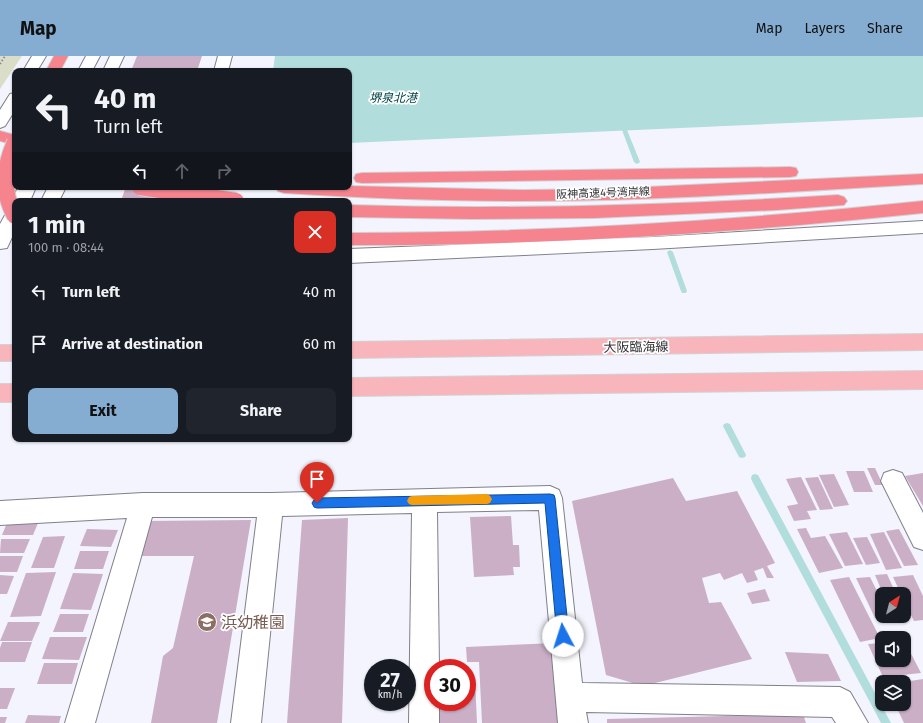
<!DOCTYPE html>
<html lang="en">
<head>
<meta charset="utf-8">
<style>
	body { margin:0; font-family:"Fira Sans","Noto Sans JP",sans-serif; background:#20242c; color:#f1f3f6; height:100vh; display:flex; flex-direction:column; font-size:15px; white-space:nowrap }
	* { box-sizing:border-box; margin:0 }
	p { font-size:13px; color:#9ea1a6 }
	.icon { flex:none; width:22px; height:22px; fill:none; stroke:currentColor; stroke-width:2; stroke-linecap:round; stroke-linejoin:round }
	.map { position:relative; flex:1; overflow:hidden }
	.drawer { position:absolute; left:12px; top:142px; width:340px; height:244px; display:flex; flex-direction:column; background:#171b24; border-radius:8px; box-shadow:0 1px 3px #0004 }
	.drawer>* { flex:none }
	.guide { position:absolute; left:12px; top:12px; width:340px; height:122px; border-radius:8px; box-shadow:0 1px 3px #0004; background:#171b24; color:#f1f3f6; overflow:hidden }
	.needle { width:26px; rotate:36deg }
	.buttons { position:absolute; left:875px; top:531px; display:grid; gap:8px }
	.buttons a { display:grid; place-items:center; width:36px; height:36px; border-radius:8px; background:#171b24; box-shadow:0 1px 3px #0004; font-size:20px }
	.speed { position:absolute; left:364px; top:603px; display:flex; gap:8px; font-size:20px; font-weight:700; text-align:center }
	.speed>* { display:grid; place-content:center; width:52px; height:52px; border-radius:50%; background:#171b24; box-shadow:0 1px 3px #0004; line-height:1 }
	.speed small { font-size:10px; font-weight:400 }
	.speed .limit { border:6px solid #d22; background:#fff; color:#111 }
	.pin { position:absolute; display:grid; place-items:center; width:34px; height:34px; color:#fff; margin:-41px -17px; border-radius:50% 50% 50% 0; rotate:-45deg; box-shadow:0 0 4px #0007 }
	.pin .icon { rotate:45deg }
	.me { position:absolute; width:44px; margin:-22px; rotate:355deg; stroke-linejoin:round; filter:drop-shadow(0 0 3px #0008) }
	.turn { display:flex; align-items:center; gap:14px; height:84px; padding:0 16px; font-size:18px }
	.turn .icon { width:52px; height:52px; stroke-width:2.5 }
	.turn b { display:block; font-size:28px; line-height:34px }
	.lanes { display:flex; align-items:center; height:38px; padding:0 16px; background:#0003; justify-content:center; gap:20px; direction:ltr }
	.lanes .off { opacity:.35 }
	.round { display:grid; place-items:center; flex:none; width:42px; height:42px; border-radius:8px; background:#20242c }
	.headline { display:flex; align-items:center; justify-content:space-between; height:68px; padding:0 16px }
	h1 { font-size:24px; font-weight:700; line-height:30px }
	.cta { display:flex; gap:8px; margin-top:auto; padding:8px 16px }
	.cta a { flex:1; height:46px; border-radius:8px; background:#85add2; color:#111; font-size:16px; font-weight:700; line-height:46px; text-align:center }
	.cta a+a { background:#20242c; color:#f1f3f6 }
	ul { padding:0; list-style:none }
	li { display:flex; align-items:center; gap:12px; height:52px; padding:0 16px }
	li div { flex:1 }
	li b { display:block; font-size:15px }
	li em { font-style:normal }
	header { display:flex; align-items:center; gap:24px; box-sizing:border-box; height:56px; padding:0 20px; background:#85add2; color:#111 }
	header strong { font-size:19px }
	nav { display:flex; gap:22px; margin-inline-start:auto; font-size:14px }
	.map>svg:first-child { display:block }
</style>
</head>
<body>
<header>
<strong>Map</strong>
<nav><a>Map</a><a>Layers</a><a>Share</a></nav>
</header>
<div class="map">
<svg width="923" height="667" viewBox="0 0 923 667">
	<rect width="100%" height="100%" fill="#f3f4fd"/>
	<!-- green -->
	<path fill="#dadec8" d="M0 0H22L0 33Z"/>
	<!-- water -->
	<path fill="#b1dddc" d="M275 0H923V61L349 87V15H273Z"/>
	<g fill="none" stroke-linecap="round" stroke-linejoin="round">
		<!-- stream -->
		<g fill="#b1dddc" fill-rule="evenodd">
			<path d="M628 67 632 68 627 74 640 106 637 108 634 106 622 74Z"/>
			<path d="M670 194 673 196 687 235 686 237H682L681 235 667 196Z"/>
			<path d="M727 367 730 368 745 397 746 399 745 401 742 402 739 401 724 372 723 370 724 368Z"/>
			<path d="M755 418 758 419 891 667H881L752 425 751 422 752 419Z"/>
		</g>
	</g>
	<!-- building -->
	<g fill="#cbafc7">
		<path d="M137 0H202L197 15H131Z"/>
		<path d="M154 131 151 145H121L125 133Z"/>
		<path d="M867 412H875L883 429H875Z"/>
		<path d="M846 415H864L873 436H854Z"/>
		<path d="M923 417V450L905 420Z"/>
		<path d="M834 418 849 449 834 451 819 419Z"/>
		<path d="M801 421 817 454 807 455 811 463 794 465 787 450 798 448 786 423Z"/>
		<path d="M818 421 833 453 820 454 805 422Z"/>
		<path d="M673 422 686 445 737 435 775 507 767 510 774 522H767L763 512 754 515 758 524 747 527 742 517 724 524 720 517 702 522 709 547 721 546 752 603 643 630 606 619 572 445Z"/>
		<path d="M511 460 513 489H519L520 511H513L514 519 474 521 470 461Z"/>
		<path d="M348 462 342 667H287L302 464Z"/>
		<path d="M251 464 217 667H151L163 600 173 592 194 500H138L146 465Z"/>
		<path d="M7 467H38L33 479H2Z"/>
		<path d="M806 472 811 482 825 480 843 512 819 517 797 473Z"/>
		<path d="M87 473 118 474 111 491 80 490Z"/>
		<path d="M899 473 918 509 904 510 886 475Z"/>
		<path d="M847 476 863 508 845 510 829 478Z"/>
		<path d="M884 476 902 512 886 514 870 478Z"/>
		<path d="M65 480 54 512H31L43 481Z"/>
		<path d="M867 481 880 507 866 509 853 482Z"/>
		<path d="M1 483H30L24 497H0Z"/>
		<path d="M80 495H109L103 513H74Z"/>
		<path d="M0 500H23L17 516H0Z"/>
		<path d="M56 516 41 560 10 561 26 517Z"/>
		<path d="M73 517 103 518 91 554 60 553Z"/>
		<path d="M887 518 896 538H883L875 519Z"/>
		<path d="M0 519 14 520 7 538H0Z"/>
		<path d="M913 519 923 540V564L914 565 904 545V538H901L893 521Z"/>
		<path d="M849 521 880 582 860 586 830 524Z"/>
		<path d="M870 521 882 545V561L875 562 856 522Z"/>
		<path d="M765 533 770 545 752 548 747 537Z"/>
		<path d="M60 558H89L83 576H53Z"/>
		<path d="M8 566H40L32 585H0Z"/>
		<path d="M50 581H87L79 604 42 603Z"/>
		<path d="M904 584 921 617 883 621 868 588 882 587V604H904Z"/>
		<path d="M2 586H32L25 606H0V592Z"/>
		<path d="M555 587 565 667H482L479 606H467L466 591Z"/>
		<path d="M785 596 828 598 841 625 797 626Z"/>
		<path d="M44 607H78L72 628H37Z"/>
		<path d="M923 623V667H904L895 648H904V626Z"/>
		<path d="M475 624 477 667H435V646H467V625Z"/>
		<path d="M0 632H15L7 653H0Z"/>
		<path d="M803 658 806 667H607V663Z"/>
		<path d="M28 659 61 660 59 667H25Z"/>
		<path d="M0 661H7L5 667H0Z"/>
	</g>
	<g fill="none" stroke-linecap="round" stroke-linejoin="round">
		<!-- minor casing -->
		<g stroke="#7f8089" stroke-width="2">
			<g id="minor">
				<path d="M110 0H124L117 15H103Z"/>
				<path d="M48 131H66L59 145H41Z"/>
				<path d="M893 414 902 417 923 457V494L914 491 881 425 884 417Z"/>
				<path d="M550 430 559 434 562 442 582 627 840 631 850 636 868 667H836L832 661 586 656 588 667H558L539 454 437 456 439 612H433V646H439V667H409L412 457 282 460 261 667H231L257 461H152L95 667H65L127 462 0 469V445L143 437H271Z"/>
			</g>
		</g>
		<!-- tertiary casing -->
		<g stroke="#7f8089" stroke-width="2">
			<g id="tertiary">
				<path d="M32 0H46L37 15H23Z"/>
				<path d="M86 0H100L92 15H78Z"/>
				<path d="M218 0H232L228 15H214Z"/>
				<path d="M15 37V54L5 70 0 72V54L10 38Z"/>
				<path d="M18 131H36L30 145H15V149L12 145Z"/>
				<path d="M15 150V175L7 192 0 193V168L9 152Z"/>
				<path d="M923 165V177L653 193 349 207V193L653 181Z"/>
			</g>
		</g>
		<!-- primary casing -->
		<g stroke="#d2d2d3" stroke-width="2">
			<g id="primary">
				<path d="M923 278V294L349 302V286Z"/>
				<rect x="0" y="289" width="15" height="16"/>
				<path d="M923 315V333L349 340V322Z"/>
				<rect x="0" y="328" width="15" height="18"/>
			</g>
		</g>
		<!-- motorway casing -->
		<g stroke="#d2d2d3" stroke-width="2">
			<g id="motorway">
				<path d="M54 0H68L60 15H46Z"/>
				<path d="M0 75 15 79V89L0 85Z"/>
				<path d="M790 111 796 112 798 116 796 120 790 121 362 127 356 126 354 122 356 118 362 117Z"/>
				<path d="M923 118V128C789 136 655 145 522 145 442 145 363 142 284 137L278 135 275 131 349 130 523 134 603 133Z"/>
				<path d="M838 139 844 141 847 145 844 149 777 154 594 162 471 163 349 161V149C512 154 675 149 838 139Z"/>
				<path d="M923 145V157C732 177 541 190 349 189V177C541 177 732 165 923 145Z"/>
			</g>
		</g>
		<!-- path -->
		<path stroke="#8a8b91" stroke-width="2" stroke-dasharray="1.5 2" stroke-linecap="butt" d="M0 8 5 0"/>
		<!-- minor -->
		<use href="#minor" fill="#fff" fill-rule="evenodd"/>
		<!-- tertiary -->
		<use href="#tertiary" fill="#fff" fill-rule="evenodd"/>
		<!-- primary -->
		<use href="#primary" fill="#f9b5bc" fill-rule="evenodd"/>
		<!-- motorway -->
		<use href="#motorway" fill="#f5848f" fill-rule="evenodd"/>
		<!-- motorway-bridge casing -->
		<g stroke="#d2d2d3" stroke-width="18" stroke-linecap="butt">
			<g id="motorway-bridge">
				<path d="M15 86C4 111 1 135 15 160"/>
				<path d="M140 131 236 145"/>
			</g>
		</g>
		<!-- motorway-bridge -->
		<use href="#motorway-bridge" stroke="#f5848f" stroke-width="16"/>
	</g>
	<!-- route -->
	<path fill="#1a73e8" stroke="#114b97" d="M550 438 554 439 555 442 569 580 567 584 563 586 559 584 557 580 545 447 317 452 314 451 312 447 314 444 317 442Z"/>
	<!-- slow -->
	<path fill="#f59e0b" d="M487 438 490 440 492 443 490 447 487 448 412 449 409 448 407 445 409 441 412 440Z"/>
	<!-- icons -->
	<defs>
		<g id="school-disc" transform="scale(1)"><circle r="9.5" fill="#8d6e63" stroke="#fff"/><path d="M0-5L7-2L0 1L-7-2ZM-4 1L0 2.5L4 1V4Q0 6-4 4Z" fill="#fff"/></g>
	</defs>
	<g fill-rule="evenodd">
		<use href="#school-disc" x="207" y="566"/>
	</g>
	<g text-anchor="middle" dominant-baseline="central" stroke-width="3.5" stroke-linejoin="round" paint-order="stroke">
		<!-- far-street labels -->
		<g font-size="11" fill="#333337" stroke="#fff">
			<text transform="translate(603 137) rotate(-2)">阪神高速4号湾岸線</text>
		</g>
		<!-- far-water labels -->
		<g font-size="12" font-style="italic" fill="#004546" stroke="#fff">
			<text x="393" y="42">堺泉北港</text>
		</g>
		<!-- street labels -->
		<g font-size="13" fill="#333337" stroke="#fff">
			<text transform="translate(636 291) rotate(-1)">大阪臨海線</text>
		</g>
		<!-- near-education labels -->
		<g font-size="16" fill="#785e54" stroke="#fff" text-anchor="start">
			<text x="221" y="566">浜幼稚園</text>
		</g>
	</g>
</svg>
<div class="buttons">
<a><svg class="needle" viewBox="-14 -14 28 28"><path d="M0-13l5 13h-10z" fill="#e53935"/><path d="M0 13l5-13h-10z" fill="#9ea1a6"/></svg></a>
<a><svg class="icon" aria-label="sound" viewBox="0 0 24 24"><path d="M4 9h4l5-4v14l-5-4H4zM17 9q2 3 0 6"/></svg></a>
<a><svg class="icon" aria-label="layers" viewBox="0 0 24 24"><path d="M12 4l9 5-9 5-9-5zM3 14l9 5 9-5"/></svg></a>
</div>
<div class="speed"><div>27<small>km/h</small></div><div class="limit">30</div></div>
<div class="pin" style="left:317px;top:447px;background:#d93025"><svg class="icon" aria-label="arrive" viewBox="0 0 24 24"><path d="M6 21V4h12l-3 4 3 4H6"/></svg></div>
<svg class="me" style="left:563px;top:580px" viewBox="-20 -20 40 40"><circle r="19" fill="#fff"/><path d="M0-13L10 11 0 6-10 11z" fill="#1a73e8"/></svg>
<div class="guide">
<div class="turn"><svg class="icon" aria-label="left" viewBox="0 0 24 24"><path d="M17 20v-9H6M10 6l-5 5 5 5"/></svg><div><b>40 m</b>Turn left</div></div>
<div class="lanes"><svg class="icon" aria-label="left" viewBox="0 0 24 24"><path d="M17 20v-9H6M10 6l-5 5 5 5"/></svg><svg class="icon off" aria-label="ahead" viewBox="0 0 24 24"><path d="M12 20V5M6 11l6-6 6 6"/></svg><svg class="icon off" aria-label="right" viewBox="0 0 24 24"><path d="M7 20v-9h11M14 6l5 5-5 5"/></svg></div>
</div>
<section class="drawer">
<div class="headline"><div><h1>1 min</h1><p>100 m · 08:44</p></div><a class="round" style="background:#d93025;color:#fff"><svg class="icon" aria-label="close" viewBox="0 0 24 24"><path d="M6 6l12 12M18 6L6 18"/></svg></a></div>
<ul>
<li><svg class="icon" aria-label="left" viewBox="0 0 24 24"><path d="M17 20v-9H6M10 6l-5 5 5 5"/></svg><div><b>Turn left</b></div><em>40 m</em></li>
<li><svg class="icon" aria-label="arrive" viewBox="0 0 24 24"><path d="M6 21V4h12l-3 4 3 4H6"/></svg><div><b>Arrive at destination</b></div><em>60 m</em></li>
</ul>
<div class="cta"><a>Exit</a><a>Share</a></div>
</section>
</div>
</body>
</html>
